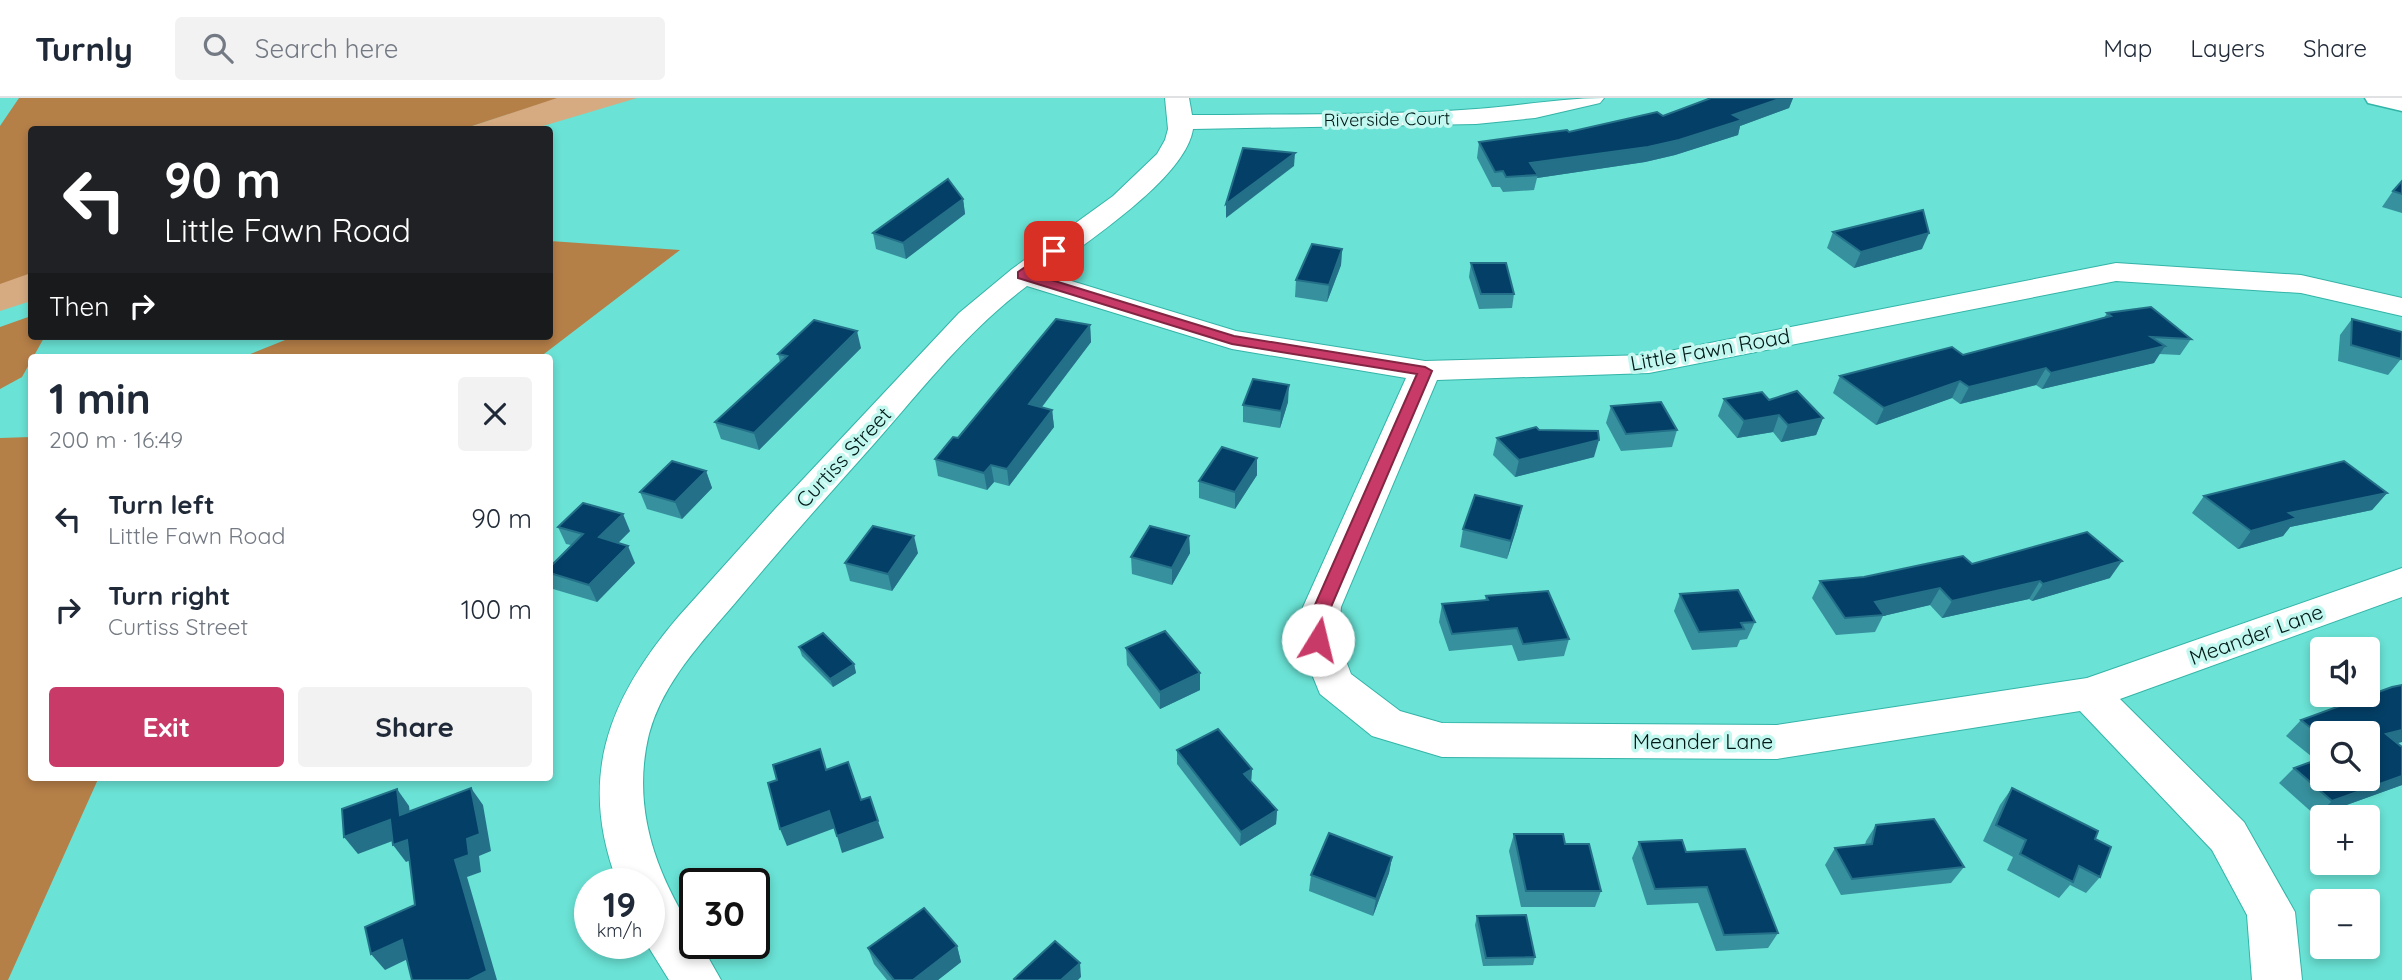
<!DOCTYPE html>
<html lang="en">
<head>
<meta charset="utf-8">
<style>
	body { margin:0; font-family:Quicksand,sans-serif; background:#f2f2f3; color:#1f2937; height:100vh; display:flex; flex-direction:column; font-size:26px; white-space:nowrap }
	* { box-sizing:border-box; margin:0 }
	p { font-size:23px; color:#747a83 }
	.icon { flex:none; width:38px; height:38px; fill:none; stroke:currentColor; stroke-width:2; stroke-linecap:round; stroke-linejoin:round }
	.map { position:relative; flex:1; overflow:hidden }
	.side { position:absolute; left:28px; top:256px; width:525px; height:427px; display:flex; flex-direction:column; background:#fff; border-radius:7px; box-shadow:0 4px 10px #0003 }
	.side>* { flex:none }
	.top-card { position:absolute; left:28px; top:28px; width:525px; height:214px; border-radius:7px; box-shadow:0 4px 10px #0003; background:#202124; color:#fff; overflow:hidden }
	.tools { position:absolute; left:2310px; top:539px; display:grid; gap:14px }
	.tools a { display:grid; place-items:center; width:70px; height:70px; border-radius:7px; background:#fff; box-shadow:0 4px 10px #0003; font-size:35px }
	.speed { position:absolute; left:574px; top:770px; display:flex; gap:14px; font-size:35px; font-weight:700; text-align:center }
	.speed>* { display:grid; place-content:center; width:91px; height:91px; border-radius:50%; background:#fff; box-shadow:0 4px 10px #0003; line-height:1 }
	.speed small { font-size:18px; font-weight:400 }
	.speed .limit { border:4px solid #111; border-radius:10px; background:#fff; color:#111 }
	.pin { position:absolute; display:grid; place-items:center; width:60px; height:60px; color:#fff; margin:-30px; border-radius:14px; box-shadow:0 4px 10px #0006 }
	.me { position:absolute; width:77px; margin:-38px; rotate:9deg; stroke-linejoin:round; filter:drop-shadow(0 0 5px #0008) }
	.turn { display:flex; align-items:center; gap:24px; height:147px; padding:0 21px; font-size:32px }
	.turn .icon { width:91px; height:91px; stroke-width:2.5 }
	.turn b { display:block; font-size:49px; line-height:60px }
	.then { display:flex; align-items:center; height:66px; padding:0 21px; background:#0003; gap:14px; font-size:26px }
	.round { display:grid; place-items:center; flex:none; width:74px; height:74px; border-radius:7px; background:#f2f2f3 }
	.headline { display:flex; align-items:center; justify-content:space-between; height:119px; padding:0 21px }
	h1 { font-size:42px; font-weight:800; line-height:52px }
	.button { display:flex; gap:14px; margin-top:auto; padding:14px 21px }
	.button a { flex:1; height:80px; border-radius:7px; background:#c83a67; color:#fff; font-size:28px; font-weight:800; line-height:80px; text-align:center }
	.button a+a { background:#f2f2f3; color:#1f2937 }
	ul { padding:0; list-style:none }
	li { display:flex; align-items:center; gap:21px; height:91px; padding:0 21px }
	li div { flex:1 }
	li b { display:block; font-size:26px }
	li em { font-style:normal }
	header { display:flex; align-items:center; gap:42px; box-sizing:border-box; height:98px; padding:0 35px; background:#fff; border-bottom:2px solid #e0e1e3 }
	header strong { font-size:33px }
	nav { display:flex; gap:38px; margin-inline-start:auto; font-size:24px }
	.search { width:490px; height:63px; background:#f2f2f3; display:flex; align-items:center; gap:18px; box-sizing:border-box; padding:0 24px; border-radius:7px; color:#747a83; font-size:26px }
	.map>svg:first-child { display:block }
</style>
</head>
<body>
<header>
<strong>Turnly</strong>
<div class="search"><svg class="icon" aria-label="search" viewBox="0 0 24 24"><circle cx="10" cy="10" r="6"/><path d="M15 15l6 6"/></svg>Search here</div>
<nav><a>Map</a><a>Layers</a><a>Share</a></nav>
</header>
<div class="map">
<svg width="2402" height="882" viewBox="0 0 2402 882">
	<rect width="100%" height="100%" fill="#6ae2d5"/>
	<!-- green -->
	<g fill="#d6ab82">
		<path d="M555 0H637L533 31 460 32Z"/>
		<path d="M31 174V203L0 213V184Z"/>
	</g>
	<!-- forest -->
	<g fill="#b57f48">
		<path d="M19 0H557L463 31 32 32 31 175 0 186V28Z"/>
		<path d="M550 143 680 152 540 259H243L295 238H550Z"/>
		<path d="M31 218 32 238H45L22 279 0 291V229Z"/>
		<path d="M31 339 32 679H99L8 882H0V340Z"/>
	</g>
	<g fill="none" stroke-linecap="round" stroke-linejoin="round">
		<!-- minor casing -->
		<g stroke="#33b4a8" stroke-width="2">
			<path id="minor" d="M1165 0H1189L1192 17H1225C1309 16 1393 17 1476 11 1519 8 1561 0 1604 0L1600 5 1535 20 1476 26 1193 31C1186 80 1084 146 1045 175L1236 233 1425 263 1649 257 2116 165 2301 177 2402 200V218L2301 195 2116 183 1649 275 1437 282 1341 509 1338 542 1351 576 1400 613 1442 625 1777 627 2087 580 2402 470V499L2120 601 2244 724 2295 814 2302 882H2252L2247 817 2212 752 2080 613 1777 661 1442 659 1372 638 1320 596 1298 542 1303 509 1406 280 1232 251 1027 188C964 235 917 298 865 356 821 405 778 454 736 504 702 544 663 584 649 636 631 710 656 776 695 836V845H700L721 882H669L646 845H649V786H618C577 680 608 601 679 518L775 411 959 215 1012 171 1113 98 1157 56 1165 42 1168 31Z"/>
		</g>
		<!-- tertiary casing -->
		<g stroke="#33b4a8" stroke-width="3">
			<path id="tertiary" d="M2365 0H2402V13L2368 5Z"/>
		</g>
		<!-- minor -->
		<use href="#minor" fill="#fff" fill-rule="evenodd"/>
		<!-- tertiary -->
		<use href="#tertiary" fill="#fff" fill-rule="evenodd"/>
	</g>
	<!-- wall -->
	<g fill="#37909e" fill-rule="evenodd">
		<path d="M1711 0H1793L1789 10 1740 28 1738 37 1675 57 1645 64 1537 80 1534 92 1503 94 1500 89H1492L1477 60 1479 44 1569 34 1663 18Z"/>
		<path d="M2402 83V115L2382 109 2393 93Z"/>
		<path d="M963 101 965 116 906 161 876 151 873 135Z"/>
		<path d="M1833 134 1922 151 1854 170 1827 150Z"/>
		<path d="M1342 151 1341 167 1327 204 1295 199 1296 182Z"/>
		<path d="M1471 165 1514 196 1512 210 1479 211 1469 179Z"/>
		<path d="M2107 215 2191 241 2180 257 2159 256 2154 265 2042 291 2036 287 1960 306 1952 300 1876 327 1833 295 1840 278 1963 257 2104 220Z"/>
		<path d="M2352 221 2401 261 2388 277 2338 263 2340 237Z"/>
		<path d="M1090 227 1091 244 1042 309 1052 312 1054 329 1009 388 994 384 987 392 938 378 935 361Z"/>
		<path d="M861 250 759 352 721 341 715 324 780 264 778 256Z"/>
		<path d="M1724 301 1769 302 1823 320 1816 337 1781 344 1773 334 1737 340 1718 318Z"/>
		<path d="M1288 304 1280 330 1243 324V307Z"/>
		<path d="M1611 308 1677 332 1672 349 1621 353 1606 325Z"/>
		<path d="M1497 340 1594 359 1515 379 1493 357Z"/>
		<path d="M1257 360V377L1235 411 1199 400V383Z"/>
		<path d="M706 373 712 390 682 421 647 411 640 394Z"/>
		<path d="M2387 395 2372 412 2290 429 2283 438 2238 451 2192 415 2204 398Z"/>
		<path d="M1518 426 1507 461 1460 449 1463 431Z"/>
		<path d="M558 429 630 433 618 445 635 465 597 504 553 491 550 483V469L571 447 566 446Z"/>
		<path d="M1189 438 1190 455 1172 487 1132 476 1131 459Z"/>
		<path d="M918 455 892 493 850 483 845 465Z"/>
		<path d="M1972 466 2110 480 2032 503 2029 501 1942 520 1930 507 1883 518 1875 534 1836 537 1812 500 1820 483 1864 479Z"/>
		<path d="M1680 496 1755 524 1747 541 1740 542 1737 549 1692 552 1674 513Z"/>
		<path d="M1486 498 1569 541 1564 558 1518 563 1512 547 1449 553 1439 524 1442 506 1485 503Z"/>
		<path d="M799 549 854 566 856 575 833 589 802 558Z"/>
		<path d="M1126 550 1200 575V592L1160 611 1127 567Z"/>
		<path d="M2402 587V644L2397 645 2402 649V687L2316 718 2279 685 2294 670 2316 662 2286 638 2301 622ZM2322 635 2368 681H2322Z"/>
		<path d="M1177 652 1252 671 1251 683 1277 712 1276 726 1240 748 1177 666Z"/>
		<path d="M2012 690 2095 741 2100 779 2086 795 2070 787 2059 800 2007 772 2013 759 1983 743 2000 707Z"/>
		<path d="M1876 727 1964 769 1951 785 1841 797 1825 767 1835 750 1865 747 1866 743Z"/>
		<path d="M1514 736 1565 746 1601 793 1595 809H1521L1509 753Z"/>
		<path d="M1639 744 1686 754 1778 835 1768 850 1716 853 1698 805 1647 807 1632 760Z"/>
		<path d="M1392 759 1389 775 1373 818 1309 793 1311 777Z"/>
		<path d="M1477 818 1535 859 1533 867 1483 868 1475 827Z"/>
		<path d="M957 848 961 864 938 882H887L874 866 868 850Z"/>
	</g>
	<!-- shaded-wall -->
	<g fill="#237088">
		<path d="M1782 0H1793L1789 10 1740 28 1738 37 1675 57 1645 64 1537 80 1538 77 1530 65 1733 17Z"/>
		<path d="M1295 55 1294 68 1226 120V106Z"/>
		<path d="M963 101 965 116 906 161 903 145Z"/>
		<path d="M1929 135 1922 151 1854 170 1861 154Z"/>
		<path d="M1342 151 1341 167 1327 204 1329 187Z"/>
		<path d="M1090 227 1091 244 1031 323 1029 306Z"/>
		<path d="M857 233 861 250 759 352 754 335Z"/>
		<path d="M2165 248 2154 265 2042 291 2051 275Z"/>
		<path d="M2046 270 2036 287 1960 306 1969 289Z"/>
		<path d="M1960 283 1952 300 1876 327 1884 310Z"/>
		<path d="M1289 287 1288 304 1280 330 1281 313Z"/>
		<path d="M1052 312 1054 329 1009 388 1007 371Z"/>
		<path d="M1779 317 1773 334 1737 340 1744 323Z"/>
		<path d="M1823 320 1816 337 1781 344 1788 327Z"/>
		<path d="M1599 342 1594 359 1515 379 1519 362Z"/>
		<path d="M1257 360V377L1235 411V394Z"/>
		<path d="M991 367 994 384 987 392 984 375Z"/>
		<path d="M706 373 712 390 682 421 675 404Z"/>
		<path d="M2387 395 2372 412 2290 429 2283 438 2238 451 2251 433 2289 415Z"/>
		<path d="M1522 408 1518 426 1507 461 1511 443Z"/>
		<path d="M623 416 630 433 607 456 599 439Z"/>
		<path d="M914 438 918 455 892 493 888 476Z"/>
		<path d="M1189 438 1190 455 1172 487V470Z"/>
		<path d="M628 448 635 465 597 504 589 487Z"/>
		<path d="M2122 463 2110 480 2032 503 2043 486Z"/>
		<path d="M2040 483 2029 501 1942 520 1952 503Z"/>
		<path d="M1940 490 1930 507 1883 518 1875 504Z"/>
		<path d="M854 566 856 575 833 589 830 581Z"/>
		<path d="M1200 575V592L1160 611V594Z"/>
		<path d="M2402 632V644L2369 652 2386 636Z"/>
		<path d="M1252 671 1251 685 1244 676Z"/>
		<path d="M2402 678V687L2316 718 2332 703Z"/>
		<path d="M471 690 483 707 491 753 479 758 481 774 467 779 497 882H469L455 762Z"/>
		<path d="M397 691 409 708 412 733 400 717Z"/>
		<path d="M1277 712 1276 726 1240 748 1241 734Z"/>
		<path d="M829 713 835 730 787 748 780 731Z"/>
		<path d="M390 722 403 739 358 756 344 739Z"/>
		<path d="M878 723 884 740 842 755 837 738Z"/>
		<path d="M407 742 420 758 406 764 393 747Z"/>
		<path d="M1392 759 1389 775 1373 818 1376 801Z"/>
		<path d="M402 842 416 857 385 872 371 856Z"/>
		<path d="M957 848 961 864 938 882H913Z"/>
		<path d="M1080 865 1081 879 1078 882H1061Z"/>
	</g>
	<!-- building -->
	<g fill="#043f67" stroke="#237088" stroke-width="2">
		<path d="M1711 0H1782L1733 17 1742 22 1679 42 1648 49 1530 65 1538 77 1506 79 1503 73 1495 74 1479 44 1567 32 1569 34 1657 14 1663 18Z"/>
		<path d="M1243 50 1295 55 1226 106Z"/>
		<path d="M948 81 963 101 903 145 873 135Z"/>
		<path d="M2402 83V96L2393 93Z"/>
		<path d="M1923 112 1929 135 1861 154 1833 134Z"/>
		<path d="M1312 146 1342 151 1329 187 1296 182Z"/>
		<path d="M1471 165H1506L1514 196H1481Z"/>
		<path d="M2151 209 2191 241 2151 239 2165 248 2051 275 2046 270 1969 289 1960 283 1884 310 1840 278 1952 249 1963 257 2111 218 2107 215Z"/>
		<path d="M1056 221 1090 227 1029 306 1052 312 1007 371 991 367 984 375 935 361 953 339 958 340Z"/>
		<path d="M2352 221 2402 234 2401 261 2351 247Z"/>
		<path d="M814 222 857 233 754 335 715 324 787 258 778 256Z"/>
		<path d="M1253 281 1289 287 1281 313 1243 307Z"/>
		<path d="M1797 293 1823 320 1788 327 1779 317 1744 323 1724 301 1762 294 1769 302Z"/>
		<path d="M1661 304 1677 332 1626 336 1611 308Z"/>
		<path d="M1536 329 1539 332 1598 333 1599 342 1519 362 1497 340Z"/>
		<path d="M1222 349 1257 360 1235 394 1199 383Z"/>
		<path d="M672 363 706 373 675 404 640 394Z"/>
		<path d="M2344 363 2387 395 2289 415 2297 420 2251 433 2204 398Z"/>
		<path d="M1475 397 1522 408 1511 443 1463 431Z"/>
		<path d="M583 405 623 416 599 439 628 448 589 487 550 475V469L583 436 558 429Z"/>
		<path d="M873 428 914 438 888 476 845 465Z"/>
		<path d="M1150 428 1189 438 1172 470 1131 459Z"/>
		<path d="M2087 434 2122 463 2043 486 2040 483 1952 503 1940 490 1875 504 1884 517 1845 520 1820 483 1864 479 1963 458 1972 466Z"/>
		<path d="M1738 492 1755 524 1741 525 1744 531 1699 534 1680 496Z"/>
		<path d="M1548 493 1569 541 1523 546 1517 530 1452 536 1442 506 1488 502 1486 498Z"/>
		<path d="M1165 533 1200 575 1160 594 1126 550Z"/>
		<path d="M823 535 854 566 830 581 799 549Z"/>
		<path d="M2402 587V632L2386 636 2402 649V678L2332 703 2294 670 2322 660V681H2368V635H2322V639L2301 622 2392 589Z"/>
		<path d="M1218 631 1252 671 1244 676 1277 712 1241 734 1177 652Z"/>
		<path d="M820 651 826 672 848 664 861 702 870 699 878 723 837 738 829 713 780 731 768 685 777 682 773 667Z"/>
		<path d="M471 690 480 736 467 741 469 757 455 762 487 873 469 882H412L402 842 371 856 365 829 415 807 407 742 393 747 390 722 344 739 342 711 397 691 400 717Z"/>
		<path d="M2012 690 2098 733 2095 741 2111 749 2100 779 2079 768 2073 784 2020 756 2026 742 1996 727Z"/>
		<path d="M1934 721 1964 769 1852 781 1835 750 1872 746 1876 727Z"/>
		<path d="M1329 735 1392 759 1376 801 1311 777Z"/>
		<path d="M1514 736H1563L1565 746H1589L1601 793H1526Z"/>
		<path d="M1682 742 1686 754 1745 751 1778 835 1724 837 1707 789 1655 791 1639 744Z"/>
		<path d="M924 810 957 848 913 882H894L868 850Z"/>
		<path d="M1526 817 1535 859 1486 860 1477 818Z"/>
		<path d="M1055 843 1080 865 1061 882H1015L1014 881Z"/>
	</g>
	<!-- route -->
	<path fill="#c83a67" stroke="#822643" stroke-width="2" d="M1054 149 1059 150V156L1032 176 1234 238 1425 269 1432 273 1331 509 1324 547H1312L1309 542 1314 509 1417 276 1232 246 1018 180V174Z"/>
	<g text-anchor="middle" dominant-baseline="central" stroke-width="7" stroke-linejoin="round" paint-order="stroke">
		<!-- far-street labels -->
		<g font-size="18" fill="#001916" stroke="#c2f8f0">
			<text transform="translate(1387 21) rotate(-1)">Riverside Court</text>
		</g>
		<!-- street labels -->
		<g font-size="21" fill="#001916" stroke="#c2f8f0">
			<text transform="translate(1710 251) rotate(-10)">Little Fawn Road</text>
			<text transform="translate(843 359) rotate(-47)">Curtiss Street</text>
			<text transform="translate(2256 536) rotate(-20)">Meander Lane</text>
			<text x="1703" y="643">Meander Lane</text>
		</g>
	</g>
</svg>
<div class="tools">
<a><svg class="icon" aria-label="sound" viewBox="0 0 24 24"><path d="M4 9h4l5-4v14l-5-4H4zM17 9q2 3 0 6"/></svg></a>
<a><svg class="icon" aria-label="search" viewBox="0 0 24 24"><circle cx="10" cy="10" r="6"/><path d="M15 15l6 6"/></svg></a>
<a>+</a>
<a>−</a>
</div>
<div class="speed"><div>19<small>km/h</small></div><div class="limit">30</div></div>
<div class="pin" style="left:1054px;top:153px;background:#d93025"><svg class="icon" aria-label="arrive" viewBox="0 0 24 24"><path d="M6 21V4h12l-3 4 3 4H6"/></svg></div>
<svg class="me" style="left:1318px;top:542px" viewBox="-20 -20 40 40"><circle r="19" fill="#fff"/><path d="M0-13L10 11 0 6-10 11z" fill="#c83a67"/></svg>
<div class="top-card">
<div class="turn"><svg class="icon" aria-label="left" viewBox="0 0 24 24"><path d="M17 20v-9H6M10 6l-5 5 5 5"/></svg><div><b>90 m</b>Little Fawn Road</div></div>
<div class="then">Then<svg class="icon" aria-label="right" viewBox="0 0 24 24"><path d="M7 20v-9h11M14 6l5 5-5 5"/></svg></div>
</div>
<section class="side">
<div class="headline"><div><h1>1 min</h1><p>200 m · 16:49</p></div><a class="round"><svg class="icon" aria-label="close" viewBox="0 0 24 24"><path d="M6 6l12 12M18 6L6 18"/></svg></a></div>
<ul>
<li><svg class="icon" aria-label="left" viewBox="0 0 24 24"><path d="M17 20v-9H6M10 6l-5 5 5 5"/></svg><div><b>Turn left</b><p>Little Fawn Road</p></div><em>90 m</em></li>
<li><svg class="icon" aria-label="right" viewBox="0 0 24 24"><path d="M7 20v-9h11M14 6l5 5-5 5"/></svg><div><b>Turn right</b><p>Curtiss Street</p></div><em>100 m</em></li>
</ul>
<div class="button"><a>Exit</a><a>Share</a></div>
</section>
</div>
</body>
</html>
